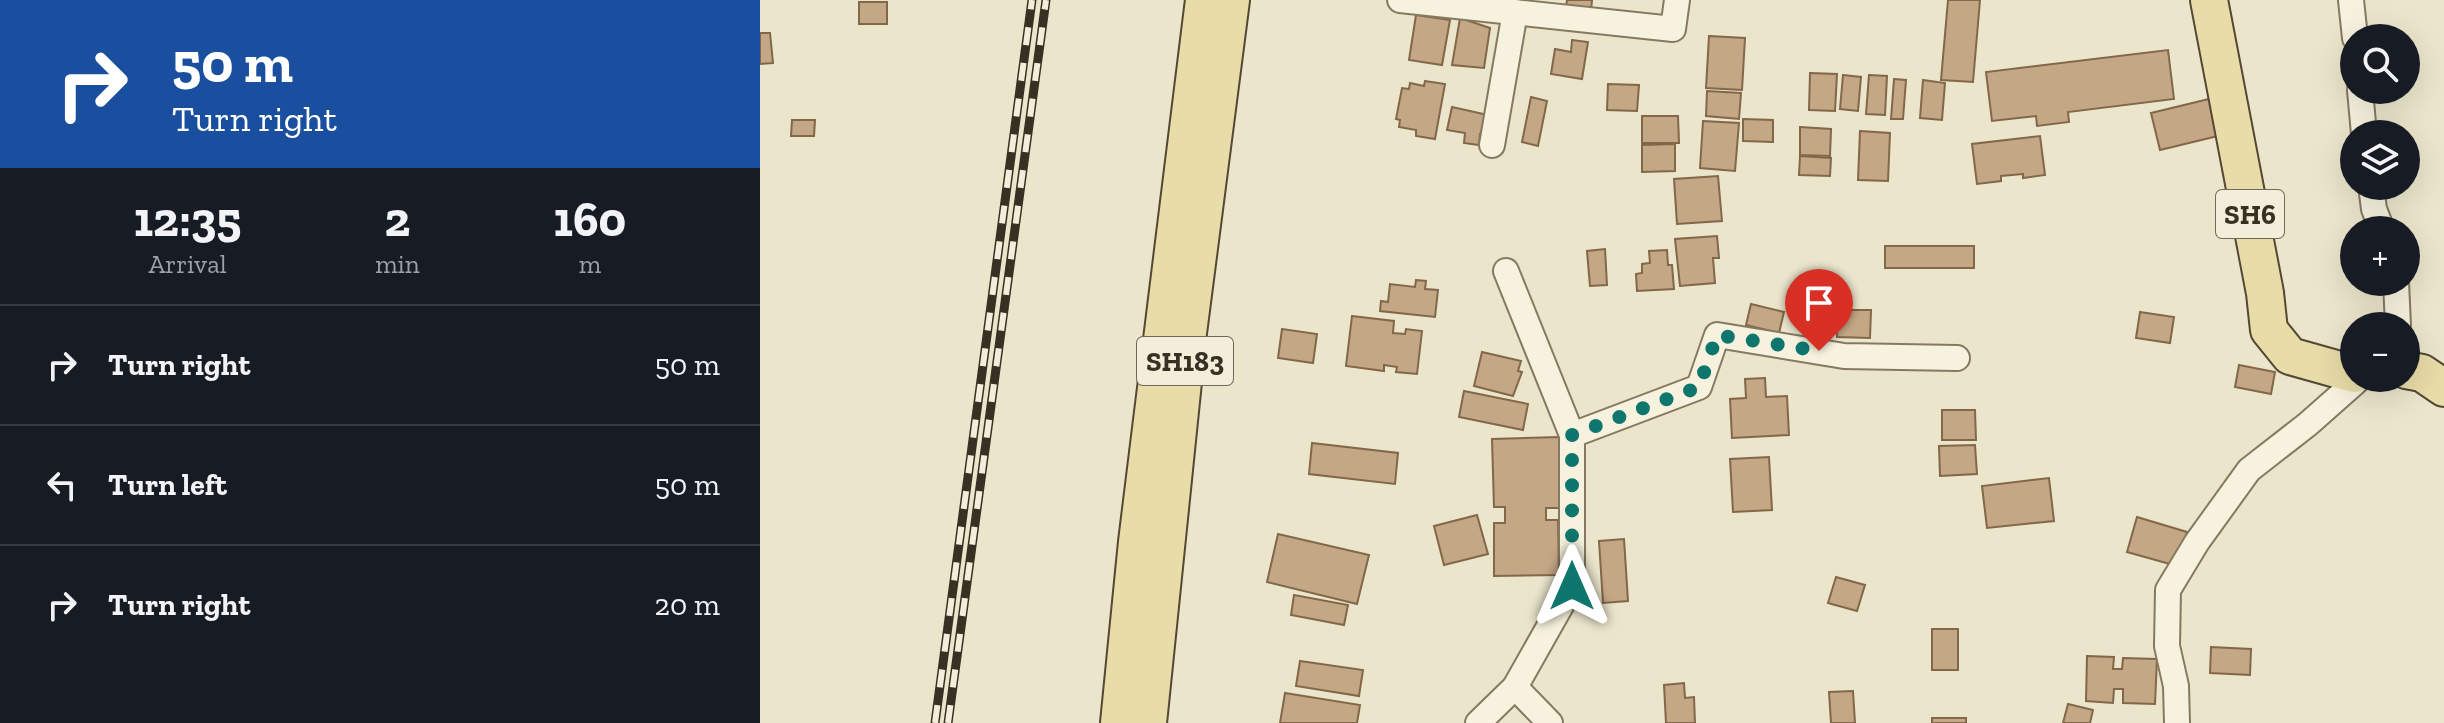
<!DOCTYPE html>
<html lang="en">
<head>
<meta charset="utf-8">
<style>
	body { margin:0; font-family:"Zilla Slab",serif; background:#20242c; color:#f1f3f6; height:100vh; display:flex; flex-direction:column; font-size:30px; white-space:nowrap }
	* { box-sizing:border-box; margin:0 }
	p { font-size:26px; color:#9ea1a6 }
	.icon { flex:none; width:44px; height:44px; fill:none; stroke:currentColor; stroke-width:2; stroke-linecap:round; stroke-linejoin:round }
	.map { position:relative; flex:1; overflow:hidden }
	.side { display:flex; flex-direction:column; background:#171b24; width:760px }
	.side>* { flex:none }
	.guide { background:#1a4fa0; color:#fff; overflow:hidden }
	.tools { position:absolute; left:1580px; top:24px; display:grid; gap:16px }
	.tools a { display:grid; place-items:center; width:80px; height:80px; border-radius:50%; background:#171b24; box-shadow:0 8px 32px #0002; font-size:40px }
	.pin { position:absolute; display:grid; place-items:center; width:68px; height:68px; color:#fff; margin:-82px -34px; border-radius:50% 50% 50% 0; rotate:-45deg; box-shadow:0 0 8px #0007 }
	.pin .icon { rotate:45deg }
	.me { position:absolute; width:88px; margin:-44px; rotate:0deg; stroke-linejoin:round; filter:drop-shadow(0 0 6px #0008) }
	.turn { display:flex; align-items:center; gap:28px; height:168px; padding:0 40px; font-size:36px }
	.turn .icon { width:104px; height:104px; stroke-width:2.5 }
	.turn b { display:block; font-size:56px; line-height:68px }
	.eta { display:flex; justify-content:space-evenly; align-items:center; height:136px; text-align:center }
	.eta b { font-size:48px; font-weight:700; line-height:56px }
	ul { padding:0; list-style:none }
	li { display:flex; align-items:center; gap:24px; height:120px; padding:0 40px; border-top:2px solid #363941 }
	li div { flex:1 }
	li b { display:block; font-size:30px }
	li em { font-style:normal }
	main { display:flex; flex:1; min-height:0 }
	.map>svg:first-child { display:block }
</style>
</head>
<body>
<main>
<section class="side">
<div class="guide">
<div class="turn"><svg class="icon" aria-label="right" viewBox="0 0 24 24"><path d="M7 20v-9h11M14 6l5 5-5 5"/></svg><div><b>50 m</b>Turn right</div></div>
</div>
<div class="eta">
<div><b>12:35</b><p>Arrival</p></div>
<div><b>2</b><p>min</p></div>
<div><b>160</b><p>m</p></div>
</div>
<ul>
<li><svg class="icon" aria-label="right" viewBox="0 0 24 24"><path d="M7 20v-9h11M14 6l5 5-5 5"/></svg><div><b>Turn right</b></div><em>50 m</em></li>
<li><svg class="icon" aria-label="left" viewBox="0 0 24 24"><path d="M17 20v-9H6M10 6l-5 5 5 5"/></svg><div><b>Turn left</b></div><em>50 m</em></li>
<li><svg class="icon" aria-label="right" viewBox="0 0 24 24"><path d="M7 20v-9h11M14 6l5 5-5 5"/></svg><div><b>Turn right</b></div><em>20 m</em></li>
</ul>
</section>
<div class="map">
<svg width="1684" height="723" viewBox="0 0 1684 723">
	<rect width="100%" height="100%" fill="#eae5cb"/>
	<!-- building -->
	<g fill="#c4a785" stroke="#826749" stroke-width="2">
		<path d="M807 0H832L831 11 806 7Z"/>
		<path d="M1188 0H1220L1213 82 1181 80Z"/>
		<rect x="99" y="2" width="28" height="22"/>
		<path d="M656 15 690 20 682 65 649 60Z"/>
		<path d="M700 18 730 28 724 68 692 65Z"/>
		<path d="M0 33H10L13 63 0 64Z"/>
		<path d="M949 36 985 38 982 90 946 88Z"/>
		<path d="M812 40 828 42 822 79 791 74 795 49 811 52Z"/>
		<path d="M1408 50 1414 99 1308 112 1309 122 1277 126 1276 116 1232 121 1226 72Z"/>
		<path d="M1050 73 1077 74 1075 111 1049 110Z"/>
		<path d="M1083 75 1101 77 1098 111 1080 109Z"/>
		<path d="M1109 75 1127 76 1125 115 1106 114Z"/>
		<path d="M1134 79 1146 80 1143 119H1131Z"/>
		<path d="M1163 80 1185 83 1182 120 1160 118Z"/>
		<path d="M665 81 685 84 675 139 656 136V130L639 127 640 120 636 119 642 88 649 89 650 83 664 86Z"/>
		<path d="M848 84 879 85 877 111 847 110Z"/>
		<path d="M947 91 981 93 979 119 946 116Z"/>
		<path d="M771 97 787 101 778 146 762 142Z"/>
		<path d="M1453 98 1462 135 1400 150 1391 113Z"/>
		<path d="M692 107 728 115 725 135 720 134 719 145 704 143 705 133 687 130Z"/>
		<path d="M882 116H918L919 143H882Z"/>
		<path d="M983 119 1013 120V142L983 141Z"/>
		<path d="M32 120H55L54 136H31Z"/>
		<path d="M943 121 979 123 975 171 940 168Z"/>
		<path d="M1040 127 1071 129 1070 156 1040 155Z"/>
		<path d="M1100 131 1130 133 1128 181 1098 180Z"/>
		<path d="M1280 136 1285 175 1263 178V174L1241 176V181L1217 184 1212 144Z"/>
		<path d="M915 144V171L882 172V145Z"/>
		<path d="M1040 156 1071 158 1070 176 1039 175Z"/>
		<path d="M958 176 962 221 917 224 914 179Z"/>
		<path d="M957 236 959 258H953L955 283 920 286 915 239Z"/>
		<rect x="1125" y="246" width="89" height="22"/>
		<path d="M845 249 847 285 830 286 827 251Z"/>
		<path d="M907 250 908 265H912L914 289 877 291 876 274 882 273V264L890 263 889 251Z"/>
		<path d="M656 280 666 281 665 289 678 290 675 317 620 311 621 301 628 302 630 284 655 287Z"/>
		<path d="M991 304 1024 312 1019 333 986 325Z"/>
		<path d="M1078 310H1111L1110 338 1077 337Z"/>
		<path d="M1380 312 1414 317 1410 343 1376 338Z"/>
		<path d="M592 316 634 321 633 333 645 334 646 329 662 331 657 374 636 372 637 367 624 365V371L586 366Z"/>
		<path d="M522 329 557 334 553 363 518 358Z"/>
		<path d="M722 352 761 361 758 371 762 372 753 396 714 386Z"/>
		<path d="M1479 365 1515 372 1511 394 1475 387Z"/>
		<path d="M1005 378 1006 397 1027 396 1029 435 972 438 970 399 986 398 985 379Z"/>
		<path d="M704 391 768 404 763 430 699 417Z"/>
		<path d="M1182 410H1215L1216 440H1182Z"/>
		<path d="M799 437 800 508H786V520H798L799 575 734 576V523H745V507H734L732 439Z"/>
		<path d="M552 443 638 453 635 484 549 474Z"/>
		<path d="M1215 445 1217 474 1180 476 1179 446Z"/>
		<path d="M1009 457 1012 510 973 512 970 459Z"/>
		<path d="M1289 478 1294 521 1227 528 1222 486Z"/>
		<path d="M717 515 728 554 684 565 674 526Z"/>
		<path d="M1377 517 1427 532 1417 566 1367 552Z"/>
		<path d="M518 534 609 555 597 604 507 582Z"/>
		<path d="M864 539 868 601 843 603 839 541Z"/>
		<path d="M1076 577 1105 585 1097 611 1068 603Z"/>
		<path d="M534 595 588 605 584 625 531 615Z"/>
		<rect x="1172" y="629" width="26" height="41"/>
		<path d="M1451 647 1491 649 1490 675 1450 673Z"/>
		<path d="M1327 656 1354 657 1353 669H1362L1363 658 1397 659 1395 704 1363 703V689H1354L1353 703 1326 701Z"/>
		<path d="M540 661 603 670 599 696 536 686Z"/>
		<path d="M924 683 925 698 934 697 935 723H906L904 685Z"/>
		<path d="M1093 691 1095 723H1071L1069 692Z"/>
		<path d="M525 693 600 705 597 723H520Z"/>
		<path d="M1308 704 1333 710 1330 723H1303Z"/>
		<rect x="1172" y="718" width="34" height="5"/>
	</g>
	<g fill="none" stroke-linecap="round" stroke-linejoin="round">
		<!-- minor casing -->
		<g stroke="#867961" stroke-width="28">
			<g id="minor">
				<path d="M640 0 913 29 917 0"/>
				<path d="M1591 0 1595 38"/>
				<path d="M1600 90 1604 134"/>
				<path d="M732 145 755 12"/>
				<path d="M1611 186 1614 209 1622 230"/>
				<path d="M1636 282 1638 326"/>
				<path d="M812 435 939 387 957 335 1084 356 1197 358"/>
				<path d="M755 687 790 723"/>
				<path d="M718 723 755 687 812 586V435L746 271"/>
				<path d="M1417 723 1416 686 1407 646 1408 590 1437 542 1489 470 1548 424 1600 378"/>
			</g>
		</g>
		<!-- primary casing -->
		<g stroke="#544734" stroke-width="40">
			<g id="primary">
				<path d="M1449 0 1505 293 1509 330 1530 356 1594 374"/>
				<path d="M1646 370 1662 373 1684 388"/>
				<path d="M359 723 377 542 444 0"/>
				<path d="M388 723 428 333 471 0"/>
			</g>
		</g>
		<!-- minor -->
		<use href="#minor" stroke="#f6f2de" stroke-width="24"/>
		<!-- primary -->
		<use href="#primary" stroke="#e8dca8" stroke-width="36"/>
		<!-- rail casing -->
		<g stroke="#383023" stroke-width="9">
			<g id="rail">
				<path d="M175 723 272 0"/>
				<path d="M188 723 286 0"/>
			</g>
		</g>
		<!-- rail -->
		<use href="#rail" stroke="#f3eeda" stroke-width="6" stroke-dasharray="18" stroke-linecap="butt"/>
	</g>
	<g fill="none" stroke-linecap="round" stroke-linejoin="round">
		<!-- route -->
		<path stroke="#0f766e" stroke-width="14" stroke-dasharray="0 25.2" d="M812 586V435L939 387 957 335 1059 351"/>
	</g>
	<g text-anchor="middle" dominant-baseline="central" stroke-width="7" stroke-linejoin="round" paint-order="stroke">
		<!-- shield labels -->
		<g fill="#f3eeda" stroke="#70695a" stroke-width="2">
			<rect x="1456" y="190" width="68" height="48" rx="6"/>
			<rect x="377" y="337" width="96" height="48" rx="6"/>
		</g>
		<g font-size="28" font-weight="bold" fill="#383023">
			<text x="1490" y="214">SH6</text>
			<text x="425" y="361">SH183</text>
		</g>
	</g>
</svg>
<div class="tools">
<a><svg class="icon" aria-label="search" viewBox="0 0 24 24"><circle cx="10" cy="10" r="6"/><path d="M15 15l6 6"/></svg></a>
<a><svg class="icon" aria-label="layers" viewBox="0 0 24 24"><path d="M12 4l9 5-9 5-9-5zM3 14l9 5 9-5"/></svg></a>
<a>+</a>
<a>−</a>
</div>
<div class="pin" style="left:1059px;top:351px;background:#d93025"><svg class="icon" aria-label="arrive" viewBox="0 0 24 24"><path d="M6 21V4h12l-3 4 3 4H6"/></svg></div>
<svg class="me" style="left:812px;top:586px" viewBox="-20 -20 40 40"><path d="M0-17L14 15 0 8-14 15z" fill="#0f766e" stroke="#fff" stroke-width="4"/></svg>
</div>
</main>
</body>
</html>
